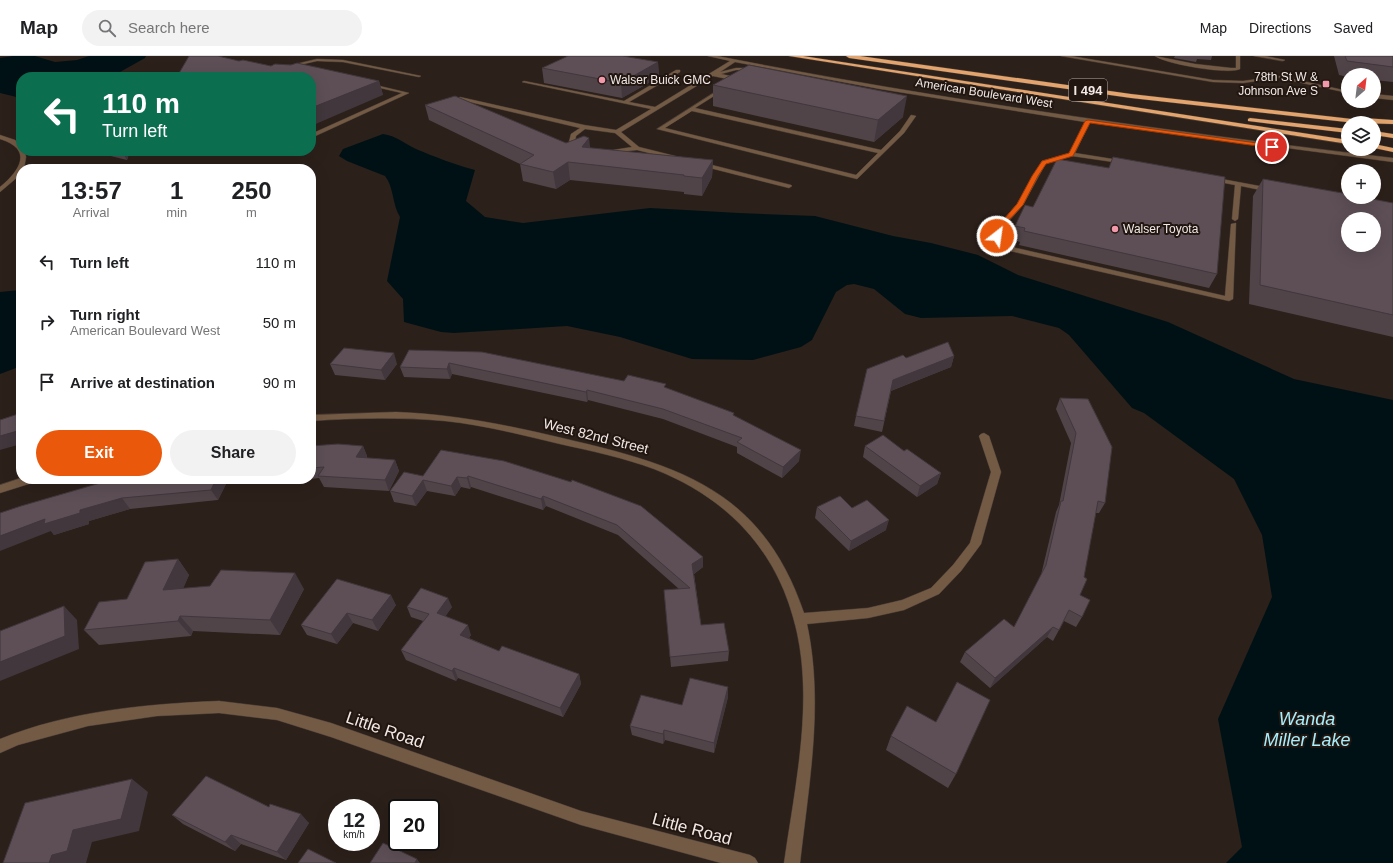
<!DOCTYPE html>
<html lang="en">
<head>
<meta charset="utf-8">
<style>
	body { margin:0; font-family:Helvetica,sans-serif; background:#f2f2f2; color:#202124; height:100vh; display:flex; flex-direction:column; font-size:15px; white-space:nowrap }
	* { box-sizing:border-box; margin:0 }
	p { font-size:13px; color:#757577 }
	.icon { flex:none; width:22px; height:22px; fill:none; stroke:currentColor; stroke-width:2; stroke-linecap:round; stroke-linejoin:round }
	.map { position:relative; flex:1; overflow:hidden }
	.drawer { position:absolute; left:16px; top:108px; width:300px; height:320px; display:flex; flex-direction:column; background:#fff; border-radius:16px; box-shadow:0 4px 16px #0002 }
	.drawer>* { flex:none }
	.guide { position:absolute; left:16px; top:16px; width:300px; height:84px; border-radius:16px; box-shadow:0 4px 16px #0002; background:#0b6e4f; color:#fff; overflow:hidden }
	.needle { width:26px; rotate:28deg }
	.buttons { position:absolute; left:1341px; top:12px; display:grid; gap:8px }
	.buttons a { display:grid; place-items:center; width:40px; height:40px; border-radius:50%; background:#fff; box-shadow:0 4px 16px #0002; font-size:20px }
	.speed { position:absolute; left:328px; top:743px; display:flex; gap:8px; font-size:20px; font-weight:700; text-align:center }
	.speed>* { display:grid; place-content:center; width:52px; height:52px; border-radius:50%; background:#fff; box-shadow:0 4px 16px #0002; line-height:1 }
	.speed small { font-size:10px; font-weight:400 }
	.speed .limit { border:2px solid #111; border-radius:6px; background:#fff; color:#111 }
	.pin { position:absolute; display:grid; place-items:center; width:34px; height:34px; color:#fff; margin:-17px; border:2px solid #fff; border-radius:50%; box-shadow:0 1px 4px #0007 }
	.me { position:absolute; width:44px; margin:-22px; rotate:30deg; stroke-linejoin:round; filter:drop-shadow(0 0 3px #0008) }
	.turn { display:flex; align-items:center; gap:14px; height:84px; padding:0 20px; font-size:18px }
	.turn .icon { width:52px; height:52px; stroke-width:2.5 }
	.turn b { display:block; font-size:28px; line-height:34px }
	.eta { display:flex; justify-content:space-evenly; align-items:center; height:68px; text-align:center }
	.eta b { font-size:24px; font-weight:700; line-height:28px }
	.primary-button { display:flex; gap:8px; margin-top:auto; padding:8px 20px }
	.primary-button a { flex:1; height:46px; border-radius:24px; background:#ea580c; color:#fff; font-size:16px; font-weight:700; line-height:46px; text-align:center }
	.primary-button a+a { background:#f2f2f2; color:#202124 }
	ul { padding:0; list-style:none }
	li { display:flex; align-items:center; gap:12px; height:60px; padding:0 20px }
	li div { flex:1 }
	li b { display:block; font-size:15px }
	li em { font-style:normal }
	header { display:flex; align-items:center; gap:24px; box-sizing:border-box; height:56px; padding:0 20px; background:#fff; border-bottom:1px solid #e0e0e0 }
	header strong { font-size:19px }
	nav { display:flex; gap:22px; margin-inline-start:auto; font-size:14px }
	.search { width:280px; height:36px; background:#f2f2f2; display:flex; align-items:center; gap:10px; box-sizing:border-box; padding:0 14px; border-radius:22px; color:#757577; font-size:15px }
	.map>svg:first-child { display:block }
</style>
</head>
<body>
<header>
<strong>Map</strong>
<div class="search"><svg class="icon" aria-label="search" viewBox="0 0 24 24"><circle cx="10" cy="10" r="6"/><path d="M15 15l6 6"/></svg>Search here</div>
<nav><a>Map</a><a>Directions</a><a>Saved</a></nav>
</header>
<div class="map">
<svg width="1393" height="807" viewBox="0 0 1393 807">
	<rect width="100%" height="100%" fill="#2c201a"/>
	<!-- water -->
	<g fill="#001115">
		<path d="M13 0H35L55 6 77 4 89 0H146L145 2 111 21H21V42L0 37V2Z"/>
		<path d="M383 78C396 80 404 87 416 93 435 101 456 109 475 114L466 145 485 161 523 167 650 152 739 157 815 160 893 180 931 187 978 199 1018 219 1168 266 1294 323 1393 344V807H1226L1242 791 1218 663 1272 541 1262 479 1234 423 1144 357 1132 352 1069 279 1059 272 1012 260 921 262 905 258 874 233 854 228 847 229 836 236 812 284 801 291 753 304 692 303 620 281 567 270 454 277 441 276 404 266 403 243 387 225 400 161C392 148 394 131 385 120L347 105 339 100 343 93Z"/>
		<path d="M21 234V310L0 318V236Z"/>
	</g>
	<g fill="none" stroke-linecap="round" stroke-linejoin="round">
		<!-- minor casing -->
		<g stroke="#483c36" stroke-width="1">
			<g id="minor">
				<path d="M708 0H717C941 44 1166 75 1393 102V106L1090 66 1075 97 1125 105 1128 107 1127 108 1072 100 1046 107 1023 149 1009 165 1000 180 1003 187 1012 191 1225 240 1231 168 1236 167 1233 243 1229 245 1010 195 998 189 994 180 1004 163 1017 148 1042 105 1070 97 1085 66 880 33 735 6 720 16 736 12H754L756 13 754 14H736L721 18 740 22V24L737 25 713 20 621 76 639 91 683 102 684 103 681 105 637 94 607 97V95L632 91 615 77 585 73 576 80 575 86 586 93C580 97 573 90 569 86L571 78 580 72 457 43 460 41 584 69 616 74 651 53 522 26 524 25 624 45 676 14H680V16L629 46 655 51 730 5Z"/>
				<path d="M1061 0H1071L1213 24 1243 25 1279 20 1348 35V37L1279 22 1243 27 1213 26Z"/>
				<path d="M1155 0 1195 8 1231 12H1236V0H1240V13C1229 19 1165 8 1155 0Z"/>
				<path d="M1254 0H1265L1285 4 1283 5Z"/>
				<path d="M317 3 343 4 421 20 419 21 343 6 317 5 290 11 288 10Z"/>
				<path d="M367 27 409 37 311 82V78L402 37 367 29Z"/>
				<path d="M723 31 725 33 695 52 881 94 900 75 911 59 916 60 904 77 857 123 657 73ZM692 55 878 97 856 119 665 72Z"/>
				<path d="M1374 38 1393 40V44L1374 42Z"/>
				<path d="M0 79 15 84 21 90V95H25L26 101 24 113H21L20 119 0 136V131C21 114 33 93 0 83Z"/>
				<path d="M700 106 791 129 792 130 789 132 698 109 697 108Z"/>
				<path d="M1211 121 1270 132 1273 134 1270 136 1241 130 1238 163 1235 165 1232 163 1235 129 1209 124 1208 123Z"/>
				<path d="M396 356C453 358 507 369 562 382 678 409 762 433 804 557L868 552 902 544 931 532 953 509 970 487 991 416 979 380 981 378 984 377 989 380 1001 416 981 488 961 515 939 538 904 554 868 562 807 568C824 647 809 727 800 807H784C795 729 816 639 793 561 773 489 723 440 654 413 624 402 592 395 560 388 522 379 484 369 445 365 400 361 355 362 311 365V359Z"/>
				<path d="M21 422 36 423 35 426 0 437V429Z"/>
				<path d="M219 645 277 652 331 667 581 755 750 799 755 802 758 807H721L581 769 331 681 277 664 219 657 157 660 88 670 18 689 0 697V683C69 655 145 648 219 645Z"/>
			</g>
		</g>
		<!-- highway casing -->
		<g stroke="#483c36" stroke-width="1">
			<g id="highway">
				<path d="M789 0H803L1348 84V88Z"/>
				<path d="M846 0H860L1131 38 1361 64 1364 62 1393 64V68L1355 67 1131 42 849 2Z"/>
				<path d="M1250 62 1348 73V77L1248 65V63Z"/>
				<path d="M1374 75 1393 78V82L1374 79Z"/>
				<path d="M1374 88 1393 92V96L1374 92Z"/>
			</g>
		</g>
		<!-- minor -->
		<use href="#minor" fill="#735a44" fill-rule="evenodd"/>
		<!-- highway -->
		<use href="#highway" fill="#e3a56d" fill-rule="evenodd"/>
	</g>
	<!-- wall -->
	<g fill="#504449">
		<path d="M1175 0H1212L1211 4 1197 3 1196 6 1174 2Z"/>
		<path d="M1334 0H1393V26L1374 24V19H1348V21L1339 19Z"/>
		<path d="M239 5 271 10 379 25 383 39 311 21H179L178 19Z"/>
		<path d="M658 6 659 21 622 42 544 27 542 12Z"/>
		<path d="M713 29 903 61 874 86 713 50Z"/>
		<path d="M425 49 566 87 590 92 713 104 712 121 702 140 684 138V136L570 124 556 133 523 125 520 108 429 64Z"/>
		<path d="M90 95H130L127 104Z"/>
		<path d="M1113 101 1217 218 1209 232 1019 189 1020 186 1011 183 1015 170 1033 151 1109 112Z"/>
		<path d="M1263 123 1393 147V281L1249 248 1253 140Z"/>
		<path d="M409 294 624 325 666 332 734 360 799 405 782 422 737 397V391L663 363 588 344 587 346 452 318 450 323 404 321 400 311Z"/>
		<path d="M954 300 951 311 891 335 882 376 854 370 856 360 906 302Z"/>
		<path d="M330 308H397L385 324 335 319Z"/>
		<path d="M1060 342 1088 343 1105 447 1099 457H1096L1080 539 1082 561 1076 571 1064 565 1059 574 1053 585 1047 581 990 632 960 606 965 596 1014 571 1041 519 1056 456 1059 449 1071 387 1056 353Z"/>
		<path d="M311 390H363L367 400V402L395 404 399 415 389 435 324 431 319 422 311 423Z"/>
		<path d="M865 390 904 395 941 417 937 428 917 441 863 401Z"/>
		<path d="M441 394 703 501V511L694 518 701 569 729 595 728 605 671 611 664 534 679 533 618 479 546 450 543 454 471 431 470 433 461 431 455 440 427 435 416 450 394 446 390 435 423 420Z"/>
		<path d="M114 423H305L226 428 218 444 130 453 89 465V468L54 479 51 475Z"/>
		<path d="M817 451 852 452 886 474 849 495 815 462Z"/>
		<path d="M178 503 189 519 183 532 304 533 280 579 193 575 191 580 99 589 84 574 127 543Z"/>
		<path d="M337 523 396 549 378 575 353 567 337 588 307 579 301 569Z"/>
		<path d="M407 551H452L445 560 471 579 469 582 499 595 579 618 581 628 563 661 458 622 456 625 406 604 401 594 423 565 411 561Z"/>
		<path d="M728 631V641L714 697 665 684 663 688 632 679 630 670Z"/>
		<path d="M936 666 956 718 948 732 886 694 891 680Z"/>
		<path d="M269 751 309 767 286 804 241 788 235 795 183 768 172 759Z"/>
	</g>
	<!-- shaded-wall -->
	<g fill="#41373c">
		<path d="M658 6 659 21 622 42 621 27Z"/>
		<path d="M379 25 383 39 311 70V52Z"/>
		<path d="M907 40 903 61 874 86 878 64Z"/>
		<path d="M589 82 591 98 582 91Z"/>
		<path d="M123 95H130L127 104 122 96Z"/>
		<path d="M713 104 712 121 702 140V122Z"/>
		<path d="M568 106 570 124 556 133 553 116Z"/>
		<path d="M394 297 397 308 385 324 381 314Z"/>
		<path d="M954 300 951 311 890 335 893 324Z"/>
		<path d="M449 307 452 318 450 323 447 313Z"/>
		<path d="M587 334 588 344 587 346 586 336Z"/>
		<path d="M21 374V388L0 394V380Z"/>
		<path d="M363 390 367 400 361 412 356 401Z"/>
		<path d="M801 394 799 405 782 422 783 411Z"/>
		<path d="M395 404 399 415 389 435 385 424Z"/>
		<path d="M941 417 937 428 917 441 920 430Z"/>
		<path d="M468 420 471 431 470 433 467 422Z"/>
		<path d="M457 421 461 431 455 440 451 430Z"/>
		<path d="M216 423H223L226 428 218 444 211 434Z"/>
		<path d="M423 424 427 435 416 450 412 440Z"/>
		<path d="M543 440 546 450 543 454 541 443Z"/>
		<path d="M122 442 130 453 89 465V468L54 479 51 475 0 495V480L45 463 80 454Z"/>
		<path d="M889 464 886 474 849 495 851 485Z"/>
		<path d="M703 501V511L692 519V508Z"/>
		<path d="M178 503 189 519 176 550 163 534Z"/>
		<path d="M295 517 304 533 280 579 270 564Z"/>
		<path d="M391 539 396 549 378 575 372 564Z"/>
		<path d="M448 542 452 551 441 567 437 557Z"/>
		<path d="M64 550 77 564 79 593 0 625V606Z"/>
		<path d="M347 557 353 567 337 588 331 578Z"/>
		<path d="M180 560 193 575 191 580 178 565Z"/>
		<path d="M468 569 471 579 464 589 460 579Z"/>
		<path d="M1053 571 1047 581 990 632 995 622Z"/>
		<path d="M454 612 458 622 456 625 452 615Z"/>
		<path d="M579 618 581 628 563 661 560 652Z"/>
		<path d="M728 631V641L714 697V687Z"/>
		<path d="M664 674 665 684 663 688V678Z"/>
		<path d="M132 723 148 736 139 775 92 786 86 807H49L52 799 73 774Z"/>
		<path d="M301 758 309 767 286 804 277 796Z"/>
		<path d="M231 779 241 788 235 795 225 786Z"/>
		<path d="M417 803 420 807H415Z"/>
	</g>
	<!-- building -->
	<g fill="#5d4f55" stroke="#41373c" fill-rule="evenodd">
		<path d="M189 0H218L239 5 243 4 271 10 275 8 291 9 297 7 379 25 311 52V21H188L178 19Z"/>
		<path d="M568 0H623L658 6 621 27 542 12Z"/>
		<path d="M1345 0H1393V11L1347 5Z"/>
		<path d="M749 9 907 40 878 64 713 29Z"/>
		<path d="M455 40 566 87 584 80 589 82 582 91 713 104 702 122 684 120V119L568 106 553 116 520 108 534 99 425 49Z"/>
		<path d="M1113 101 1225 121 1217 218 1024 175 1025 172 1015 170 1025 149 1033 151 1057 103 1109 112Z"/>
		<path d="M1263 123 1348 138V141H1362L1393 147V259L1260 229ZM1348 163H1374V189H1348Z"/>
		<path d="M948 286 954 300 893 324 884 365 856 360 867 313 903 299 906 302Z"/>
		<path d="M344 292 394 297 381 314 330 308Z"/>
		<path d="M409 294 482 296 624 325 628 319 666 328 664 331 734 357 733 359 801 394 783 411 737 386 742 382 663 353 587 334 586 336 449 307 447 313 400 311Z"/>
		<path d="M1060 342 1088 343 1112 391 1105 447 1098 445 1084 521 1087 523 1080 539 1090 544 1082 561 1069 554 1059 574 1053 571 995 622 965 596 1004 563 1014 571 1046 509 1061 445H1063L1076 377Z"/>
		<path d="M21 357V374L0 380V364Z"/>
		<path d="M883 379 904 395 907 393 941 417 920 430 865 390Z"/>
		<path d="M338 388 363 390 356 401 395 404 385 424 318 420 324 411 311 412V390Z"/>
		<path d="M441 394 504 405 571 426 572 424 641 450 703 501 692 508 701 569 724 567 729 595 670 601 664 534 690 532 617 469 543 440 541 443 468 420 467 422 457 421 451 430 423 424 412 440 390 435 404 416 423 420Z"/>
		<path d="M114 423H216L211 434 122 442 80 454V457L44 468 45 463 0 480V457L21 450Z"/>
		<path d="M840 440 852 452 867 444 889 464 851 485 817 451Z"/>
		<path d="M178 503 163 534 210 530 221 514 295 517 270 564 180 560 178 565 84 574 99 546 127 543 145 506Z"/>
		<path d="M337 523 391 539 372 564 347 557 331 578 301 569Z"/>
		<path d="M421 532 448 542 437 557 468 569 460 579 499 595 502 590 579 618 560 652 454 612 452 615 401 594 429 558 407 551Z"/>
		<path d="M64 550 65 580 0 606V575Z"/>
		<path d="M690 622 728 631 714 687 664 674 663 678 630 670 641 639 682 649Z"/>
		<path d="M957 626 990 644 956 718 891 680 907 650 936 666Z"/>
		<path d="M206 720 269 751 270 748 301 758 277 796 231 779 225 786 172 759Z"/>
		<path d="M132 723 121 763 73 774 67 795 52 799 49 807H3L25 747Z"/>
		<path d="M383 787 417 803 415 807H370Z"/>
		<path d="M308 793 336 807H298Z"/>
	</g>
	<!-- route -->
	<path fill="#ea580c" stroke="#983908" d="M1088 64 1272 89 1275 91 1272 92 1090 67 1073 100 1046 108 1038 120 1023 149 1008 165 999 181H995L994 180 1004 163 1017 148 1032 120 1042 105 1069 97 1085 65Z"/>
	<!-- markers -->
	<g fill="#f29aac" stroke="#221611" stroke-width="1.5">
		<circle cx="602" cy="24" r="4"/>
		<rect x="1322" y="24" width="8" height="8" rx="2"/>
		<circle cx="1115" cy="173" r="4"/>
	</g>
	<g text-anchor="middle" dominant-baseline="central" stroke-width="4" stroke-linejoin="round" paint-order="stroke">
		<!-- far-poi labels -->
		<g font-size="12" fill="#f2e9e5" stroke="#221611" text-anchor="start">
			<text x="1318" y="21" text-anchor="end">78th St W &amp;<tspan x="1318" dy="14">Johnson Ave S</tspan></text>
			<text x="610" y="24">Walser Buick GMC</text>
			<text x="1123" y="173">Walser Toyota</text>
		</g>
		<!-- far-street labels -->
		<g font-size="12" fill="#f2e9e5" stroke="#221611">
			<text transform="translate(984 37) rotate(9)">American Boulevard West</text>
		</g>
		<!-- shield labels -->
		<rect fill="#221611" stroke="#b4aaa5" stroke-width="1" x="1069" y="23" width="38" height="22" rx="3"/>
		<g font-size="13" font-weight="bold" fill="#f2e9e5">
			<text x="1088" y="34">I 494</text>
		</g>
		<!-- street labels -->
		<g font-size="14" fill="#f2e9e5" stroke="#221611">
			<text transform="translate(596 380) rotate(14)">West 82nd Street</text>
		</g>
		<!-- near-street labels -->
		<g font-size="17" fill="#f2e9e5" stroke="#221611">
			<text transform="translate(385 674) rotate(19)">Little Road</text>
			<text transform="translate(692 773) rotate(15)">Little Road</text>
		</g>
		<!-- near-water labels -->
		<g font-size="18" font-style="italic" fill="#a7effc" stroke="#221611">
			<text x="1307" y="663">Wanda<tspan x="1307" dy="21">Miller Lake</tspan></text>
		</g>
	</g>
</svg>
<div class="buttons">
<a><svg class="needle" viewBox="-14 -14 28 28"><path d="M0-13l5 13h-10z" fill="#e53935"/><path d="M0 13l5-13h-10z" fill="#757577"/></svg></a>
<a><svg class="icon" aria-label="layers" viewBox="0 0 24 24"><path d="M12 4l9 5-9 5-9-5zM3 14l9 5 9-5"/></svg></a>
<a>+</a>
<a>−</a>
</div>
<div class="speed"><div>12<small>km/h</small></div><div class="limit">20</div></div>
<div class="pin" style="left:1272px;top:91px;background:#d93025"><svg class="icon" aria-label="arrive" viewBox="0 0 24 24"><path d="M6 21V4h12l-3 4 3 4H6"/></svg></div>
<svg class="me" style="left:997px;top:180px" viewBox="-20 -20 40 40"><circle r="17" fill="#ea580c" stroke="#fff" stroke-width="3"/><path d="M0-11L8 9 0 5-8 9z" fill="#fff"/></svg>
<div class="guide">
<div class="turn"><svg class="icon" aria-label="left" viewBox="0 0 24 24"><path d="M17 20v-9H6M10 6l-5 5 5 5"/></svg><div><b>110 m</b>Turn left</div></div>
</div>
<section class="drawer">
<div class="eta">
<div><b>13:57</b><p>Arrival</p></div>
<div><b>1</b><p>min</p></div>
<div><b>250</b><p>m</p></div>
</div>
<ul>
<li><svg class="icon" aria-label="left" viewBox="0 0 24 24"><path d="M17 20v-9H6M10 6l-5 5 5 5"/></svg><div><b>Turn left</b></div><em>110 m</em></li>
<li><svg class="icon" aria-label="right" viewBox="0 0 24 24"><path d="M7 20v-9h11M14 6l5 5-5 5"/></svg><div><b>Turn right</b><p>American Boulevard West</p></div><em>50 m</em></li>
<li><svg class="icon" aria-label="arrive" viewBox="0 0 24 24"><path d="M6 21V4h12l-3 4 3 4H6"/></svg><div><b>Arrive at destination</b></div><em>90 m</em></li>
</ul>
<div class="primary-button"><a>Exit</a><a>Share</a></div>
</section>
</div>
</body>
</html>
